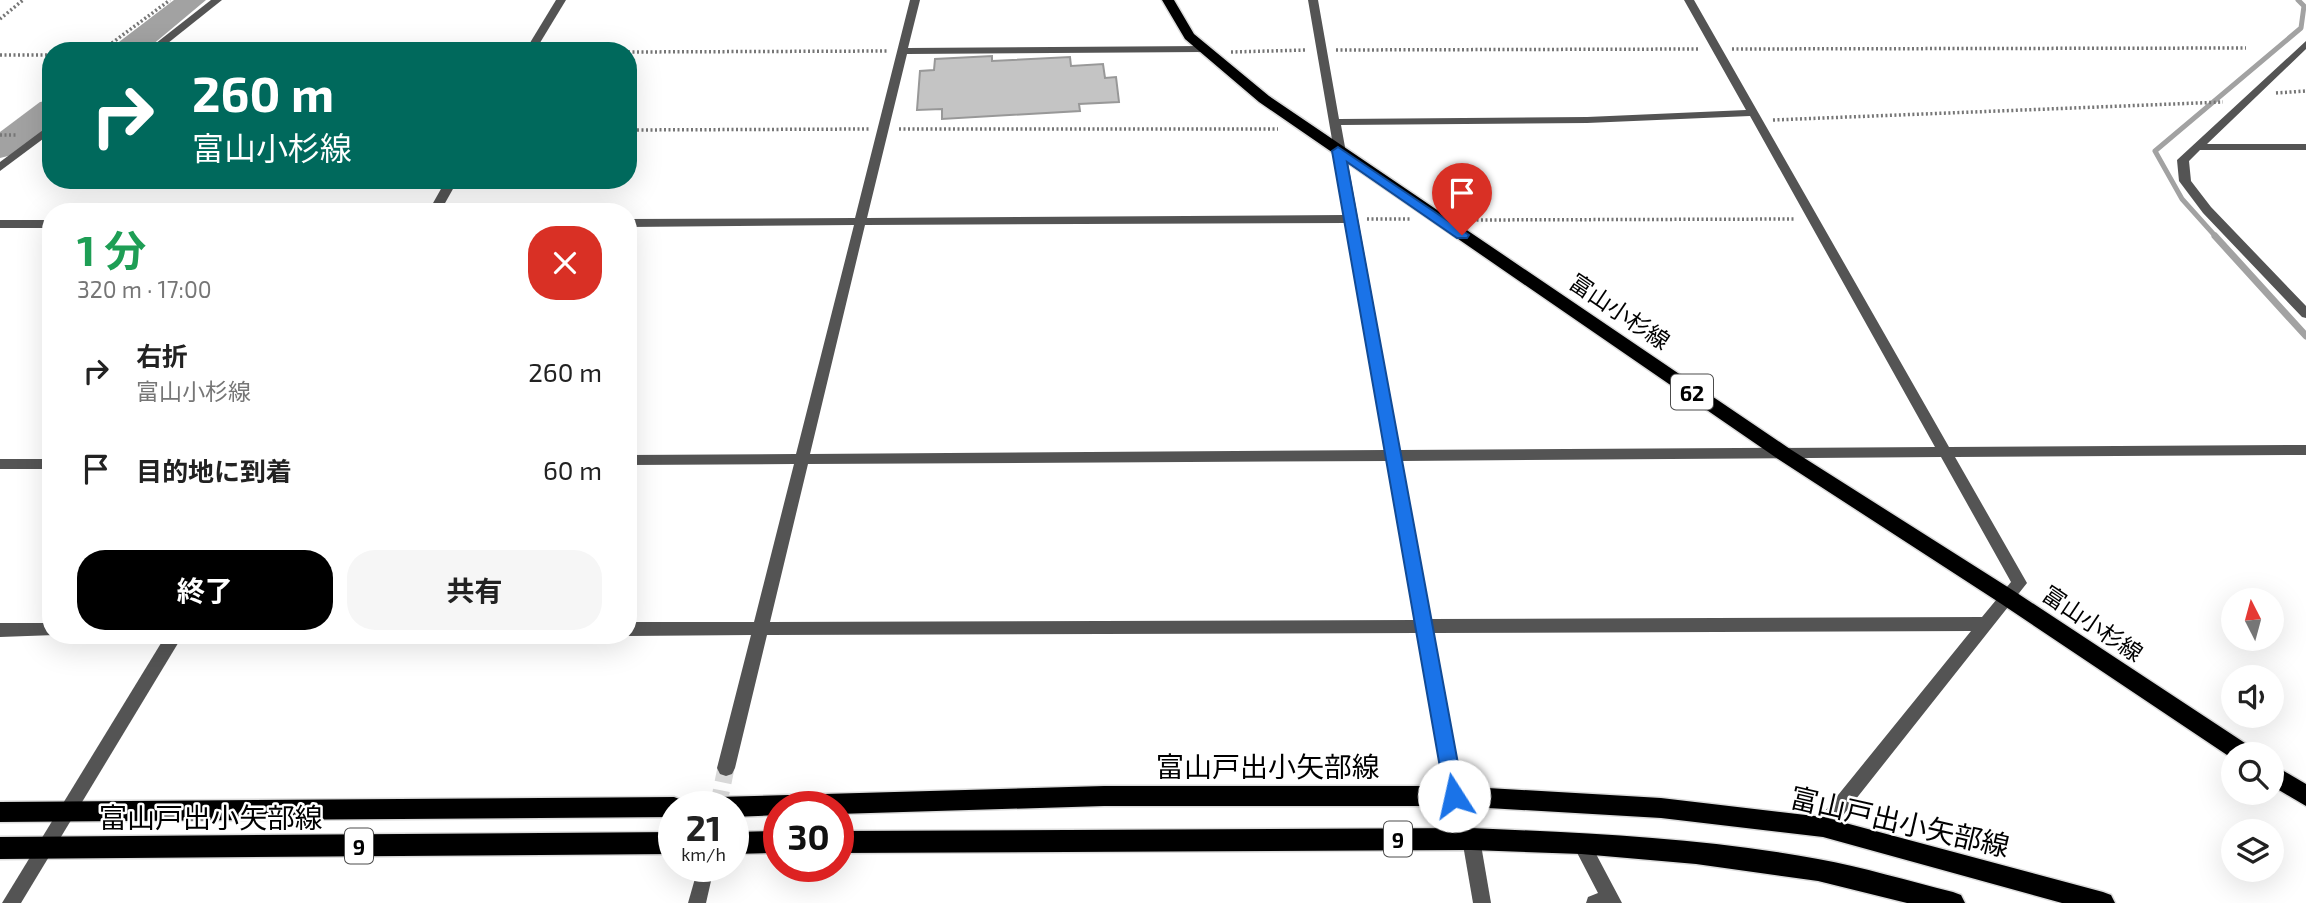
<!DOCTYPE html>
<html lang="ja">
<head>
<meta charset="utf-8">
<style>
	body { margin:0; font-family:"Exo 2","Noto Sans JP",sans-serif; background:#f6f6f6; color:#222; height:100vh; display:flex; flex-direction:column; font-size:26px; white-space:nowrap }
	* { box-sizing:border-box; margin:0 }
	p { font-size:23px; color:#767676 }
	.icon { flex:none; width:38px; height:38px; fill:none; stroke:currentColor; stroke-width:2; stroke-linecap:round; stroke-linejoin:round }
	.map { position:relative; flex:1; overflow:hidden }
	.side { position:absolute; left:42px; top:203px; width:595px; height:441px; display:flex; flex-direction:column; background:#fff; border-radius:28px; box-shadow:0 7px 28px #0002 }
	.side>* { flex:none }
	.top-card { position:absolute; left:42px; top:42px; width:595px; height:147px; border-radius:28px; box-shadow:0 7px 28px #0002; background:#00695c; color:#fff; overflow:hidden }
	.needle { width:46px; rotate:354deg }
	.fabs { position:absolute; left:2221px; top:588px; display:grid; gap:14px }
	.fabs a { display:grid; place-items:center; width:63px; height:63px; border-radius:50%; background:#fff; box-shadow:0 7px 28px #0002; font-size:35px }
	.speed { position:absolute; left:658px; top:791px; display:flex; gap:14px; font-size:35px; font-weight:700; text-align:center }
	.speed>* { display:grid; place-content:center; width:91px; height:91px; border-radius:50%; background:#fff; box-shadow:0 7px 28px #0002; line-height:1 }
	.speed small { font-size:18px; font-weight:400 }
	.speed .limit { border:10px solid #d22; background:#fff; color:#111 }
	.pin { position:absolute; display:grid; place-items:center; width:60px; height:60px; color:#fff; margin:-72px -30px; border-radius:50% 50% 50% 0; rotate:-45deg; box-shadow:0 0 7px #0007 }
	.pin .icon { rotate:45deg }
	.me { position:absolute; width:77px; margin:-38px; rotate:350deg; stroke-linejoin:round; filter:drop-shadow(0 0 5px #0008) }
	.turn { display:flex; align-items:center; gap:24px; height:147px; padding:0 35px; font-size:32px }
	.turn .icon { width:91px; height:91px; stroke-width:2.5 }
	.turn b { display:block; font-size:49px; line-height:60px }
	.round { display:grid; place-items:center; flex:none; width:74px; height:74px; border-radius:28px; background:#f6f6f6 }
	.headline { display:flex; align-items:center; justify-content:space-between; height:119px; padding:0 35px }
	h1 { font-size:42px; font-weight:700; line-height:52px; color:#1e9e55 }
	.cta { display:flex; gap:14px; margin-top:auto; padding:14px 35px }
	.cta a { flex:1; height:80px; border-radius:28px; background:#000; color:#fff; font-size:28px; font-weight:700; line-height:80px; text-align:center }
	.cta a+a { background:#f6f6f6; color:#222 }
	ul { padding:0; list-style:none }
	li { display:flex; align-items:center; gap:21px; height:98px; padding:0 35px }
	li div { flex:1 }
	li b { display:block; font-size:26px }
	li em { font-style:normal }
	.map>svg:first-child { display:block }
</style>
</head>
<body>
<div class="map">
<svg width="2306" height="903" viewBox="0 0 2306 903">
	<rect width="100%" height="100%" fill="#fff"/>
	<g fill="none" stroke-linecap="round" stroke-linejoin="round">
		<!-- stream-far1 -->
		<path stroke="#a2a2a2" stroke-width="5" d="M2217 238 2182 199 2155 151 2301 28 2304 6 2298 0"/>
		<!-- stream -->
		<path stroke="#a2a2a2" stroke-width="7" d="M2215 236 2306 336"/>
		<!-- river -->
		<g fill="#a2a2a2" fill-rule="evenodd">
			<path d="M174 0H206L145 51H111L115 45Z"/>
			<path d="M51 100V125L12 155 0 158V132L40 102Z"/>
		</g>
	</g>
	<!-- building -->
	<path fill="#c4c4c4" stroke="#989898" stroke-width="2" d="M992 56V61L1070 57 1071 66 1103 64 1105 78 1116 77 1119 102 1079 104 1080 111 942 119V109L917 110 920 71 934 70 935 59Z"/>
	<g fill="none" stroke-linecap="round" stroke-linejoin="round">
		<!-- street-tunnel -->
		<path stroke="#d9d9d9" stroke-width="17" stroke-dasharray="17 8" stroke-linecap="butt" d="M718 807 726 768"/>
		<!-- primary casing -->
		<g stroke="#dbdbdb" stroke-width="3">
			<g id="primary">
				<path d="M1162 0H1174L1194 34 1269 96 1790 449 2014 591 2251 747 2254 754H2233V759L2000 603 1778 459 1259 102 1185 39Z"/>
				<path d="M2272 764 2306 784V806L2272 786Z"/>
				<path d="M1104 786H1454L1661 798 1823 817 2103 892 2111 895 2115 903H2062L1823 837 1661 818 1454 806H1104L838 814V807H779V815L733 817V807H705L708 800 716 797Z"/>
				<path d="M674 797 682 800 685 807H674V817L0 822V802Z"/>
				<path d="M1471 828C1587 833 1704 838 1818 859 1863 867 1908 881 1953 892L1961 895 1965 903H1907L1818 881 1696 864 1581 854 1471 850 838 853V831Z"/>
				<path d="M779 831V853L733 854V832Z"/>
				<path d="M674 832V854L0 859V837Z"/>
			</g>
		</g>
		<!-- path -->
		<g stroke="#767676" stroke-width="3.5" stroke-dasharray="2 2.5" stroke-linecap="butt">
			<path d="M0 19 23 0"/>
			<path d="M1732 49 2246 48"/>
			<path d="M1336 50 1699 49"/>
			<path d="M101 51 170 0"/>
			<path d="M628 52 888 51"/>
			<path d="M1231 52 1307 50"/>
			<path d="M0 55H51"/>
			<path d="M2276 93 2306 91"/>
			<path d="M1773 120 2223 102"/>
			<path d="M899 129H1278"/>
			<path d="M628 130 869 129"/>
			<path d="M0 135H17"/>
			<path d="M1367 219H1410"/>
			<path d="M1472 220 1795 219"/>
		</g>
		<!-- street -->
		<g fill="#545454" fill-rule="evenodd">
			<path d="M211 0H222L158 51H146Z"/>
			<path d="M556 0H566L535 51H525Z"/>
			<path d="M910 0H920L908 48 1203 46 1208 49 1203 52 907 54 867 218 1345 215 1308 0H1318L1339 119 1587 117 1746 110 1684 0H1694L1949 447 2306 445V455L1955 457 2027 583 1829 833 1823 835 1817 833 1814 827 1817 821 1971 631 1433 633 1463 796 1460 802 1454 804 1448 802 1445 796 1417 633 767 635 735 768 732 774 726 776 720 774 717 768 751 635 628 636V622H754L794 464 628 465V455L796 454 854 225 628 227V219L855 218ZM1750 116 1935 447 1400 450 1341 125 1587 123ZM1347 223 1386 450 810 454 865 225ZM1941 457 2011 582 1982 617 1431 619 1402 461ZM1388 461 1415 620 770 622 808 464Z"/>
			<path d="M2306 41V49L2207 144H2306V150H2200L2189 161 2191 181 2211 207 2306 306V318L2302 317 2203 213 2179 181 2177 160Z"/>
			<path d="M51 124V133L0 171V162Z"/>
			<path d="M446 180H458L440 212H428Z"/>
			<rect x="0" y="220" width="51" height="8"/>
			<rect x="0" y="459" width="51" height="10"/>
			<path d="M0 623H51V635H55L0 637Z"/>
			<path d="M166 635H183L21 903H2Z"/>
			<path d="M1471 831 1477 833 1480 839 1491 903H1473L1462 839 1465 833Z"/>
			<path d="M1581 834 1587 837 1622 903H1586L1588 897 1598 893 1572 843 1575 837Z"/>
			<path d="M702 872 708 875 711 881 706 903H688L696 875Z"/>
		</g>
		<!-- primary -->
		<use href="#primary" fill="#000" fill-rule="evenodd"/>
	</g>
	<!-- route -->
	<path fill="#1a73e8" stroke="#114b97" stroke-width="2" d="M1338 147 1469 235 1467 238H1457L1347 162 1464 796 1461 803 1454 805 1447 803 1445 796 1332 151Z"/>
	<g text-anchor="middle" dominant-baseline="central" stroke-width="5" stroke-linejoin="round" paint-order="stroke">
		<!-- shield labels -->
		<g fill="#fff" stroke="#4c4c4c" stroke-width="2">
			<rect x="1671" y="374.5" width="42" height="35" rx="5"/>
			<rect x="1384" y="821.5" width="28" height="35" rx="5"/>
			<rect x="345" y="828.5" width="28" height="35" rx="5"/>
		</g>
		<g font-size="21" font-weight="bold" fill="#000">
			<text x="1692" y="392">62</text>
			<text x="1398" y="839">9</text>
			<text x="359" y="846">9</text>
		</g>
		<!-- street labels -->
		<g font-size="23" fill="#000" stroke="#fff">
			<text transform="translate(1620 311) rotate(34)">富山小杉線</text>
			<text transform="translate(2093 623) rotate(34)">富山小杉線</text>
		</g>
		<!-- near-street labels -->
		<g font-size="28" fill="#000" stroke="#fff">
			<text x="1268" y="766">富山戸出小矢部線</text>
			<text x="211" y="817">富山戸出小矢部線</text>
			<text transform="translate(1900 821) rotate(13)">富山戸出小矢部線</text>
		</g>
	</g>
</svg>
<div class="fabs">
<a><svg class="needle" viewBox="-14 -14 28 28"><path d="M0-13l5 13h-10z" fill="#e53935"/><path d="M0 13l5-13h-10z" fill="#767676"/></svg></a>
<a><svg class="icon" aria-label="sound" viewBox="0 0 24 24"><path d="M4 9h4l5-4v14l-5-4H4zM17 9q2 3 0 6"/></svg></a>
<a><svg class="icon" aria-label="search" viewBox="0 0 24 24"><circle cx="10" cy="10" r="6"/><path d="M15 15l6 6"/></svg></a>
<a><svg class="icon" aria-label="layers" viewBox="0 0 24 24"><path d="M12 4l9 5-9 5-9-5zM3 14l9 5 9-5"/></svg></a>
</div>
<div class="speed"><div>21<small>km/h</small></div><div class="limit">30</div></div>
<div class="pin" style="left:1462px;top:235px;background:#d93025"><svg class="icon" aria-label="arrive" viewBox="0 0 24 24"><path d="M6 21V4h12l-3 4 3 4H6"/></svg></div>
<svg class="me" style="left:1454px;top:796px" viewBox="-20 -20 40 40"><circle r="19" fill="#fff"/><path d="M0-13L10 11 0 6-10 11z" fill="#1a73e8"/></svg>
<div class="top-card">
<div class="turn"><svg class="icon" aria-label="right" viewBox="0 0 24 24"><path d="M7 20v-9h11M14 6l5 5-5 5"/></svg><div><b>260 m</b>富山小杉線</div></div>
</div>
<section class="side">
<div class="headline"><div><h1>1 分</h1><p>320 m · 17:00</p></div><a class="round" style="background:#d93025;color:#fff"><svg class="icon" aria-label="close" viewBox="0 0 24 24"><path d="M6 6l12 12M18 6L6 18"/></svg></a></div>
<ul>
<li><svg class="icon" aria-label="right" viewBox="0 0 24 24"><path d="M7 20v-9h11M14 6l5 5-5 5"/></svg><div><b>右折</b><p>富山小杉線</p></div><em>260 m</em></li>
<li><svg class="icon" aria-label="arrive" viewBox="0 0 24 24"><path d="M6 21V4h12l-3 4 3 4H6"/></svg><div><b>目的地に到着</b></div><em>60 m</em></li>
</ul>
<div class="cta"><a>終了</a><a>共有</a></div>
</section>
</div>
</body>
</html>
